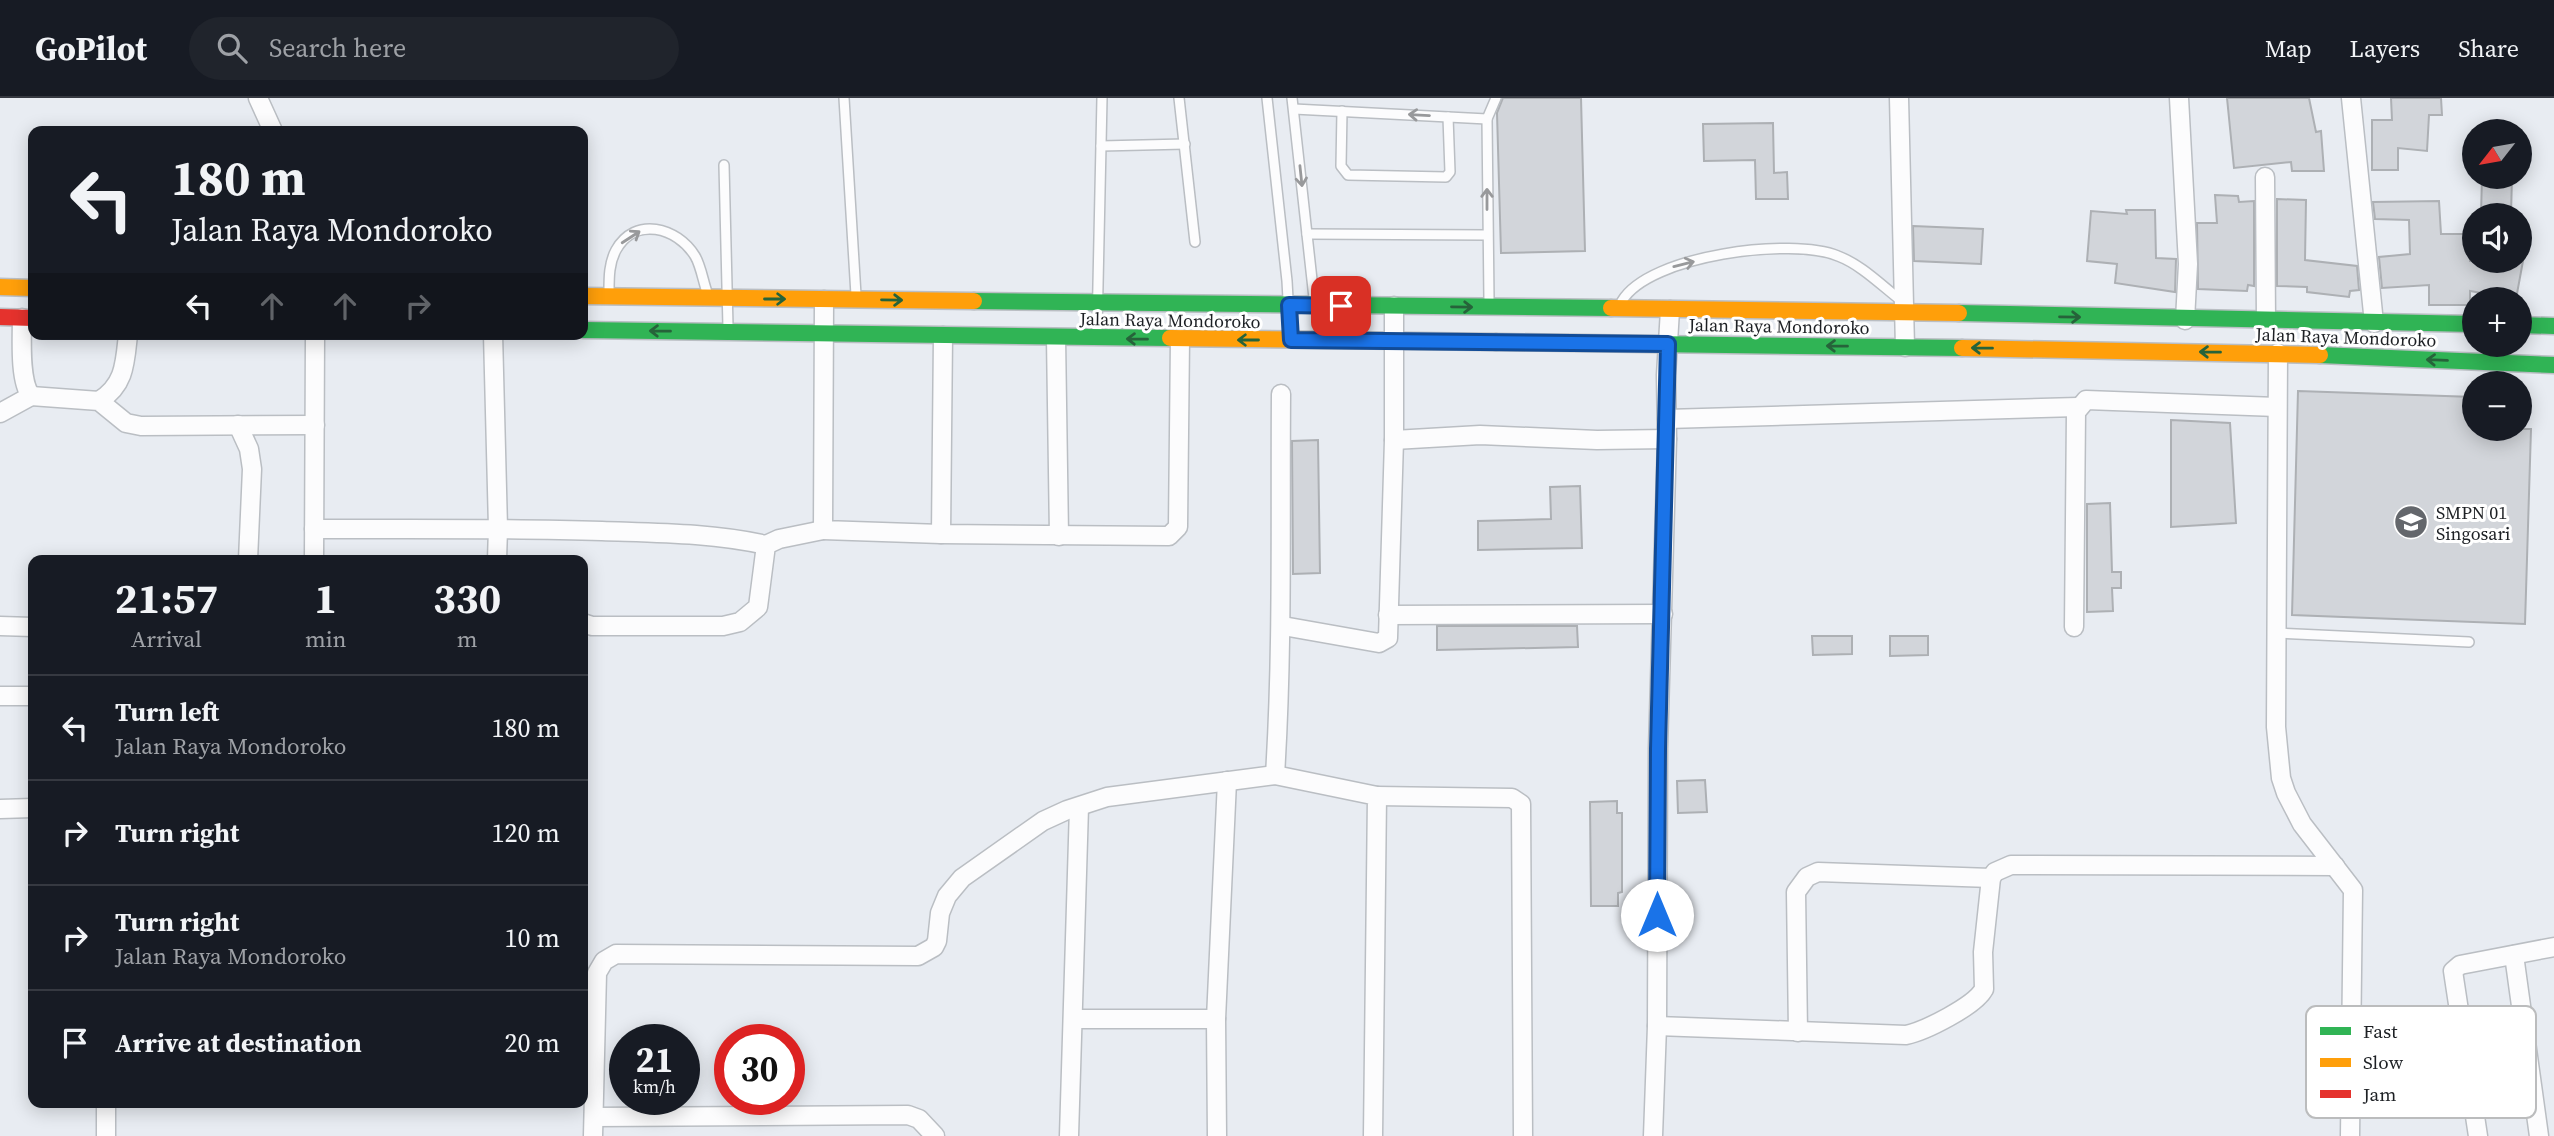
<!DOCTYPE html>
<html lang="en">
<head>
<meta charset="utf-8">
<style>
	body { margin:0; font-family:"Source Serif 4",serif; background:#20242c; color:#f1f3f6; height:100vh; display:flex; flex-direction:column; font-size:26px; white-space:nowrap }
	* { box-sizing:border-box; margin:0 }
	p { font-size:23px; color:#9ea1a6 }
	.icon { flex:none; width:38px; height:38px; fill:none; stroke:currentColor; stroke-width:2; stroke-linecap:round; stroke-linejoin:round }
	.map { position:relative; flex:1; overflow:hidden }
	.panel { position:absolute; left:28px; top:457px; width:560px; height:553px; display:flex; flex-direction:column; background:#171b24; border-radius:14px; box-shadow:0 4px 18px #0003 }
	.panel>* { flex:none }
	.guide { position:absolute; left:28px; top:28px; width:560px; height:214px; border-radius:14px; box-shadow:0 4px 18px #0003; background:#171b24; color:#f1f3f6; overflow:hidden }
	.needle { width:46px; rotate:239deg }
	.buttons { position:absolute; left:2462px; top:21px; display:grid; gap:14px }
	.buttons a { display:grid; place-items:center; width:70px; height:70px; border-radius:50%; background:#171b24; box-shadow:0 4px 18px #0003; font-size:35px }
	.speed { position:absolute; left:609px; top:926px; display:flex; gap:14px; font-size:35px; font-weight:700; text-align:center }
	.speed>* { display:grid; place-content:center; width:91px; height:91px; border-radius:50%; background:#171b24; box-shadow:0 4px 18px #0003; line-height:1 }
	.speed small { font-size:18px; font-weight:400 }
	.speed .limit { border:10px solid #d22; background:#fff; color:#111 }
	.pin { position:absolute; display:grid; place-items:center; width:60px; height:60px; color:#fff; margin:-30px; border-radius:14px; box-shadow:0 4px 10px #0006 }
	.me { position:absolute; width:77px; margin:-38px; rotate:0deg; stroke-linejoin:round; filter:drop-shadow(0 0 5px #0008) }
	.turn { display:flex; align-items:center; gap:24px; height:147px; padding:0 28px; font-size:32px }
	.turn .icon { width:91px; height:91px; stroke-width:2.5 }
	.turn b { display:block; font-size:49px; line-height:60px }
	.lanes { display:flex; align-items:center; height:66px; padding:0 28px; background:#0003; justify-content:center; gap:35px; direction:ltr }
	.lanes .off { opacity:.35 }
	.eta { display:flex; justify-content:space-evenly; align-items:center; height:119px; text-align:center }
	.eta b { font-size:42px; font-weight:700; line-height:49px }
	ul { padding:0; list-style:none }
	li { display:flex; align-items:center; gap:21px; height:105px; padding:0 28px; border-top:2px solid #363941 }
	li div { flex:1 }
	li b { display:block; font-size:26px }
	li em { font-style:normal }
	header { display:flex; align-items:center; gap:42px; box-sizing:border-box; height:98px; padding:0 35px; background:#171b24; border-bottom:2px solid #363941 }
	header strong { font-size:33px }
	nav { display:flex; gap:38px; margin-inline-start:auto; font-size:24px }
	.search { width:490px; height:63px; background:#20242c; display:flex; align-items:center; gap:18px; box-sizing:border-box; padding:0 24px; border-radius:38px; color:#9ea1a6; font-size:26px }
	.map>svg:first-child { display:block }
</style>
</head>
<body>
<header>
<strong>GoPilot</strong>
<div class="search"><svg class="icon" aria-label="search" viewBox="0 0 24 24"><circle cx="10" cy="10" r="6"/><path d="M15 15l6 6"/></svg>Search here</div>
<nav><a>Map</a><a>Layers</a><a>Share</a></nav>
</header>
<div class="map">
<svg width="2554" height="1038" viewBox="0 0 2554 1038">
	<rect width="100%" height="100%" fill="#e8ecf2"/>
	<!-- building -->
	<g fill="#d2d5da" stroke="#adb0b4" stroke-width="2">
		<path d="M1503 0H1581L1585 153 1501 155 1497 15Z"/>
		<path d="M2227 0H2309L2316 34 2321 33 2324 73H2292L2291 64 2234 70Z"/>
		<path d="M2391 0H2441L2442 17H2429L2427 53 2398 50V72H2372V22H2392Z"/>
		<path d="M1773 25 1774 75 1787 74 1788 101H1756L1755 62 1704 63 1703 26Z"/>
		<path d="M2482 79H2512L2511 117H2481Z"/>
		<path d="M2215 97 2238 98 2239 104 2254 103V188L2248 187 2247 193 2198 191 2197 125H2217Z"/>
		<path d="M2277 101 2306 102 2305 162 2357 168 2359 192 2350 193 2349 199 2307 194V189L2277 188Z"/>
		<path d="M2439 103 2441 136H2470V163H2523L2516 201 2470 193V207H2429V187L2382 190 2379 159 2410 156 2409 122 2375 121 2373 104Z"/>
		<path d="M2126 112H2155L2156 160 2176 161 2175 194 2115 185 2117 166 2087 163 2091 113 2127 116Z"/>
		<path d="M1913 128 1983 131 1981 166 1914 163Z"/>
		<path d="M2298 293 2474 299V331H2531L2525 526 2292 517Z"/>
		<path d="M2171 322 2230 325 2236 425 2171 429Z"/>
		<path d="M1318 342 1320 475 1293 476 1292 343Z"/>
		<path d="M1580 388 1582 450 1478 452V423L1551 421 1550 389Z"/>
		<path d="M2110 405 2112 474H2121V490H2112L2113 513 2087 514V406Z"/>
		<path d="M1437 528H1577L1578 549 1437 552Z"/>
		<path d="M1812 538H1852V556L1813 557Z"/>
		<path d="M1890 538H1928V557L1890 558Z"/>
		<path d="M1705 682 1707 714 1678 715 1677 683Z"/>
		<path d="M1617 703V715H1622V794L1618 795V808H1591L1590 704Z"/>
	</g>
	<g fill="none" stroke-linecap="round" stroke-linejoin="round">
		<!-- lane casing -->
		<g stroke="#babec3" stroke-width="12">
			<g id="lane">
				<path d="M844 0 856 197"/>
				<path d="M1179 0 1195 144"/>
				<path d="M1267 0 1287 183 1290 237"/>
				<path d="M1292 0 1314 200"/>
				<path d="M1294 11 1487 21"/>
				<path d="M1342 13 1341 68 1348 77 1446 79 1450 74 1448 19"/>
				<path d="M1101 48 1185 46"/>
				<path d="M724 67 728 229"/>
				<path d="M1307 136 1487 137"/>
				<path d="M609 194C609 179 609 165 616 152 635 118 677 129 695 158 701 168 703 183 707 194"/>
				<path d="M1489 203 1487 21 1496 0"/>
				<path d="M1622 203C1649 157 1792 139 1838 158 1862 167 1883 189 1903 204"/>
				<path d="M1097 233 1102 0"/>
				<path d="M2276 535 2469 544"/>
			</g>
		</g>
		<!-- street casing -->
		<g stroke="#babec3" stroke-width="21">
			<g id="street">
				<path d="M258 0 273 33"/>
				<path d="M1899 0 1905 249"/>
				<path d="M2179 0 2188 166 2185 222"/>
				<path d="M2351 0 2374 225"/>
				<path d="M2265 79 2266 223"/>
				<path d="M824 202 823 432 941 436 1169 438 1178 429 1180 241"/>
				<path d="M493 236 498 430 497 462"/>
				<path d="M1056 240 1059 438"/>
				<path d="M2278 255 2276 629 2281 680 2286 695 2302 726 2353 792 2350 1038"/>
				<path d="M31 298 99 303 126 325 141 328 315 327"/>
				<path d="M99 303C125 287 125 265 128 236"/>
				<path d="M0 315 31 298C19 283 22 239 22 220"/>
				<path d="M1667 321 2078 309"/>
				<path d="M238 327 249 351 252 371 248 462"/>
				<path d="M1394 342 1480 337 1597 342 1667 341"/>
				<path d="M314 431C410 431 506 430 602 433 657 435 712 435 766 447"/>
				<path d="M941 436 943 238"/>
				<path d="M314 462 315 236"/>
				<path d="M1388 517 1663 516"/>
				<path d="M583 525 592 528H723L740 524 758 509 766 447 779 441 823 432"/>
				<path d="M0 528 33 529"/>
				<path d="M1283 528 1379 545 1388 540 1394 342V208"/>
				<path d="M2074 529 2076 314 2086 302 2277 309"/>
				<path d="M0 598H33"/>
				<path d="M1275 677C1283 550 1280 423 1281 296"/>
				<path d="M1377 698 1512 700 1521 706 1523 1038"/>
				<path d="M0 711 33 710"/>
				<path d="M2514 857 2539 1038"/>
				<path d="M1073 921H1216"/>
				<path d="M1657 928 1906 937C1925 933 1975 908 1984 891L1983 854 1991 780 1995 774 2011 767 2335 768"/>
				<path d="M1798 934 1796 794 1807 779 1818 774 1991 780"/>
				<path d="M106 1004V1038"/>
				<path d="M594 1019 908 1017 919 1021 935 1038"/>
				<path d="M593 1038 597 875 604 863 616 856 918 858 934 849 937 843 940 815 947 798 962 780 1043 723 1067 712 1107 699 1275 677 1377 698 1373 1038"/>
				<path d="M1069 1038 1079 709"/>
				<path d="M1217 1038 1216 921 1227 683"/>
				<path d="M1653 1038 1657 928 1658 651 1667 341 1666 277 1670 212"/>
				<path d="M2478 1038 2453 873 2460 867 2554 849"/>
			</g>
		</g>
		<!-- fast casing -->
		<g stroke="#babec3" stroke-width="19">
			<g id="fast">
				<path d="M974 203 1611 210"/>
				<path d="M1959 215 2474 226"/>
				<path d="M2520 227 2554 228"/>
				<path d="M583 232 1170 240"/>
				<path d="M1496 244 1962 250"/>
				<path d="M2320 257 2554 267"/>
			</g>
		</g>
		<!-- slow casing -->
		<g stroke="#babec3" stroke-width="19">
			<g id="slow">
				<path d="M0 189 33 190"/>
				<path d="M583 198 974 203"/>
				<path d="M1611 210 1959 215"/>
				<path d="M1170 240 1496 244"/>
				<path d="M1962 250 2320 257"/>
			</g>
		</g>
		<!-- jam casing -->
		<g stroke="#babec3" stroke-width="19">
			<path id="jam" d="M0 219 33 220"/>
		</g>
		<!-- lane -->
		<use href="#lane" stroke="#fcfcfd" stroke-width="9"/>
		<!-- street -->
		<use href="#street" stroke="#fcfcfd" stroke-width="18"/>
		<!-- fast -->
		<use href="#fast" stroke="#30b455" stroke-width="16"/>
		<!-- slow -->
		<use href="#slow" stroke="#ff9f0a" stroke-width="16"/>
		<!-- jam -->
		<use href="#jam" stroke="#e5322d" stroke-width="16"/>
	</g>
	<!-- one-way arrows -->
	<defs><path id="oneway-shaft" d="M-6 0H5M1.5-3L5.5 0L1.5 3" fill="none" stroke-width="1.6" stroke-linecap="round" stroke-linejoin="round" transform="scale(1.75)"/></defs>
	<g stroke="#98999b">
		<use href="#oneway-shaft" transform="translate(1419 17) rotate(-177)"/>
		<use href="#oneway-shaft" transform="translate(1301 78) rotate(84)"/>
		<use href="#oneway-shaft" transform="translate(1487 101) rotate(-90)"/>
		<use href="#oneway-shaft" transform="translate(631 139) rotate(-33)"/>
		<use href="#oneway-shaft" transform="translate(1684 166) rotate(-14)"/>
	</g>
	<g stroke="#26633a">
		<use href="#oneway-shaft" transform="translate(775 201)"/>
		<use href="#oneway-shaft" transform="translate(892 202) rotate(1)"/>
		<use href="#oneway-shaft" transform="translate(1462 209) rotate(1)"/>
		<use href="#oneway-shaft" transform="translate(2070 219) rotate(1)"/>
		<use href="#oneway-shaft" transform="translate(660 233) rotate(-179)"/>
		<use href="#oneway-shaft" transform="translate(1137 241) rotate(-179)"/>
		<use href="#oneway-shaft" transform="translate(1248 242) rotate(-180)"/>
		<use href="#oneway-shaft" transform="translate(1837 248) rotate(-179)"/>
		<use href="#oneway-shaft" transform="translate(1982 250) rotate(-179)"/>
		<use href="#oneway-shaft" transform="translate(2210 254) rotate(-179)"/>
		<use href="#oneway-shaft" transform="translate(2437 262) rotate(-178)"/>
	</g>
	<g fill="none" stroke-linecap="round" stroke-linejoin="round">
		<!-- route casing -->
		<g stroke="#114b97" stroke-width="18">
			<path id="route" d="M1341 208 1289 207 1291 242 1668 246 1658 651 1657 817"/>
		</g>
		<!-- route -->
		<use href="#route" stroke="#1a73e8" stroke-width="12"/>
	</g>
	<!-- icons -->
	<defs>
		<g id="school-disc" transform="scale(1.75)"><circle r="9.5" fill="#64676c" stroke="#fff"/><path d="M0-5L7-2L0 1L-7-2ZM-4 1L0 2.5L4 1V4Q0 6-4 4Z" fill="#fff"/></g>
	</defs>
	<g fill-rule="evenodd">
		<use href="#school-disc" x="2411" y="424"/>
	</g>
	<g text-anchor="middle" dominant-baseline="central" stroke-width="6" stroke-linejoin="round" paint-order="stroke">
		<!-- street labels -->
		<g font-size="18" fill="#1d2024" stroke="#fff">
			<text transform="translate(1170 222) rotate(1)">Jalan Raya Mondoroko</text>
			<text transform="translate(1779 228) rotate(1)">Jalan Raya Mondoroko</text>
			<text transform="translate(2346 239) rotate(2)">Jalan Raya Mondoroko</text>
		</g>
		<!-- poi labels -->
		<g font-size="18" fill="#1d2024" stroke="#fff" text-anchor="start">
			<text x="2436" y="414">SMPN 01<tspan x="2436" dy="21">Singosari</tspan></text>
		</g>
	</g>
	<!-- legend -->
	<rect x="2306" y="908" width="230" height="112" rx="10" fill="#fff" stroke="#bbbcbd" stroke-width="2"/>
	<rect x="2320" y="929" width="31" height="8" fill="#30b455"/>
	<rect x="2320" y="960" width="31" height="9" fill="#ff9f0a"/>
	<rect x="2320" y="992" width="31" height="8" fill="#e5322d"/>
	<g font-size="19" fill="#1d2024">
		<text x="2363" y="940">Fast</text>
		<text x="2363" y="971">Slow</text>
		<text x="2363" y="1003">Jam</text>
	</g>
</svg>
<div class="buttons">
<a><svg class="needle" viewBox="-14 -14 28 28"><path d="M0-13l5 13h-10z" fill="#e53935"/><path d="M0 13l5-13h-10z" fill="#9ea1a6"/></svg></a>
<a><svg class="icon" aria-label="sound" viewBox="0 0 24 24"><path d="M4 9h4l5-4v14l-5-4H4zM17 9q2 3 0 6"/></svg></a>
<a>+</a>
<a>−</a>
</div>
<div class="speed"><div>21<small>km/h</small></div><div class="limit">30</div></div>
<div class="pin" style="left:1341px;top:208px;background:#d93025"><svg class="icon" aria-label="arrive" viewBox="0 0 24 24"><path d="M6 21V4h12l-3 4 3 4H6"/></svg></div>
<svg class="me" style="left:1657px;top:817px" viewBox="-20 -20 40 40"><circle r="19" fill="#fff"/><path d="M0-13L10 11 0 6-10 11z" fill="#1a73e8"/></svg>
<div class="guide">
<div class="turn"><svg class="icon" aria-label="left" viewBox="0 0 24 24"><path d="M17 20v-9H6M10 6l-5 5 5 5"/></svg><div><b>180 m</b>Jalan Raya Mondoroko</div></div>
<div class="lanes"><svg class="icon" aria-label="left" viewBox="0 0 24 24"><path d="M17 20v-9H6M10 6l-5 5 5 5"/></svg><svg class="icon off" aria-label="ahead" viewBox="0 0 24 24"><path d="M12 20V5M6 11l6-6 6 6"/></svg><svg class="icon off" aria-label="ahead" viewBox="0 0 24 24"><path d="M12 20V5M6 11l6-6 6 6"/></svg><svg class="icon off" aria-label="right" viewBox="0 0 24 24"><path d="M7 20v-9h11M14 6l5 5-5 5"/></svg></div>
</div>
<section class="panel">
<div class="eta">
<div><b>21:57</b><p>Arrival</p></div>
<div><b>1</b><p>min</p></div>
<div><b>330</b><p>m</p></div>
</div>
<ul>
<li><svg class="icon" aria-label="left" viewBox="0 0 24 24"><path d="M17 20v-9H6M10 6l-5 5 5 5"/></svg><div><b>Turn left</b><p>Jalan Raya Mondoroko</p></div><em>180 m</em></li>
<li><svg class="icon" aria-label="right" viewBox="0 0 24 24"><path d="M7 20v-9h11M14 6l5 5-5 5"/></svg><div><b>Turn right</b></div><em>120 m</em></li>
<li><svg class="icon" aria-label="right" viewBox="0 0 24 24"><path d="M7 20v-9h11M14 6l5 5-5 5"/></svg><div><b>Turn right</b><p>Jalan Raya Mondoroko</p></div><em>10 m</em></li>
<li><svg class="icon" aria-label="arrive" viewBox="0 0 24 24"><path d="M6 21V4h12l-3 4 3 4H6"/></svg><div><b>Arrive at destination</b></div><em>20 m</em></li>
</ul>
</section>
</div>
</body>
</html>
